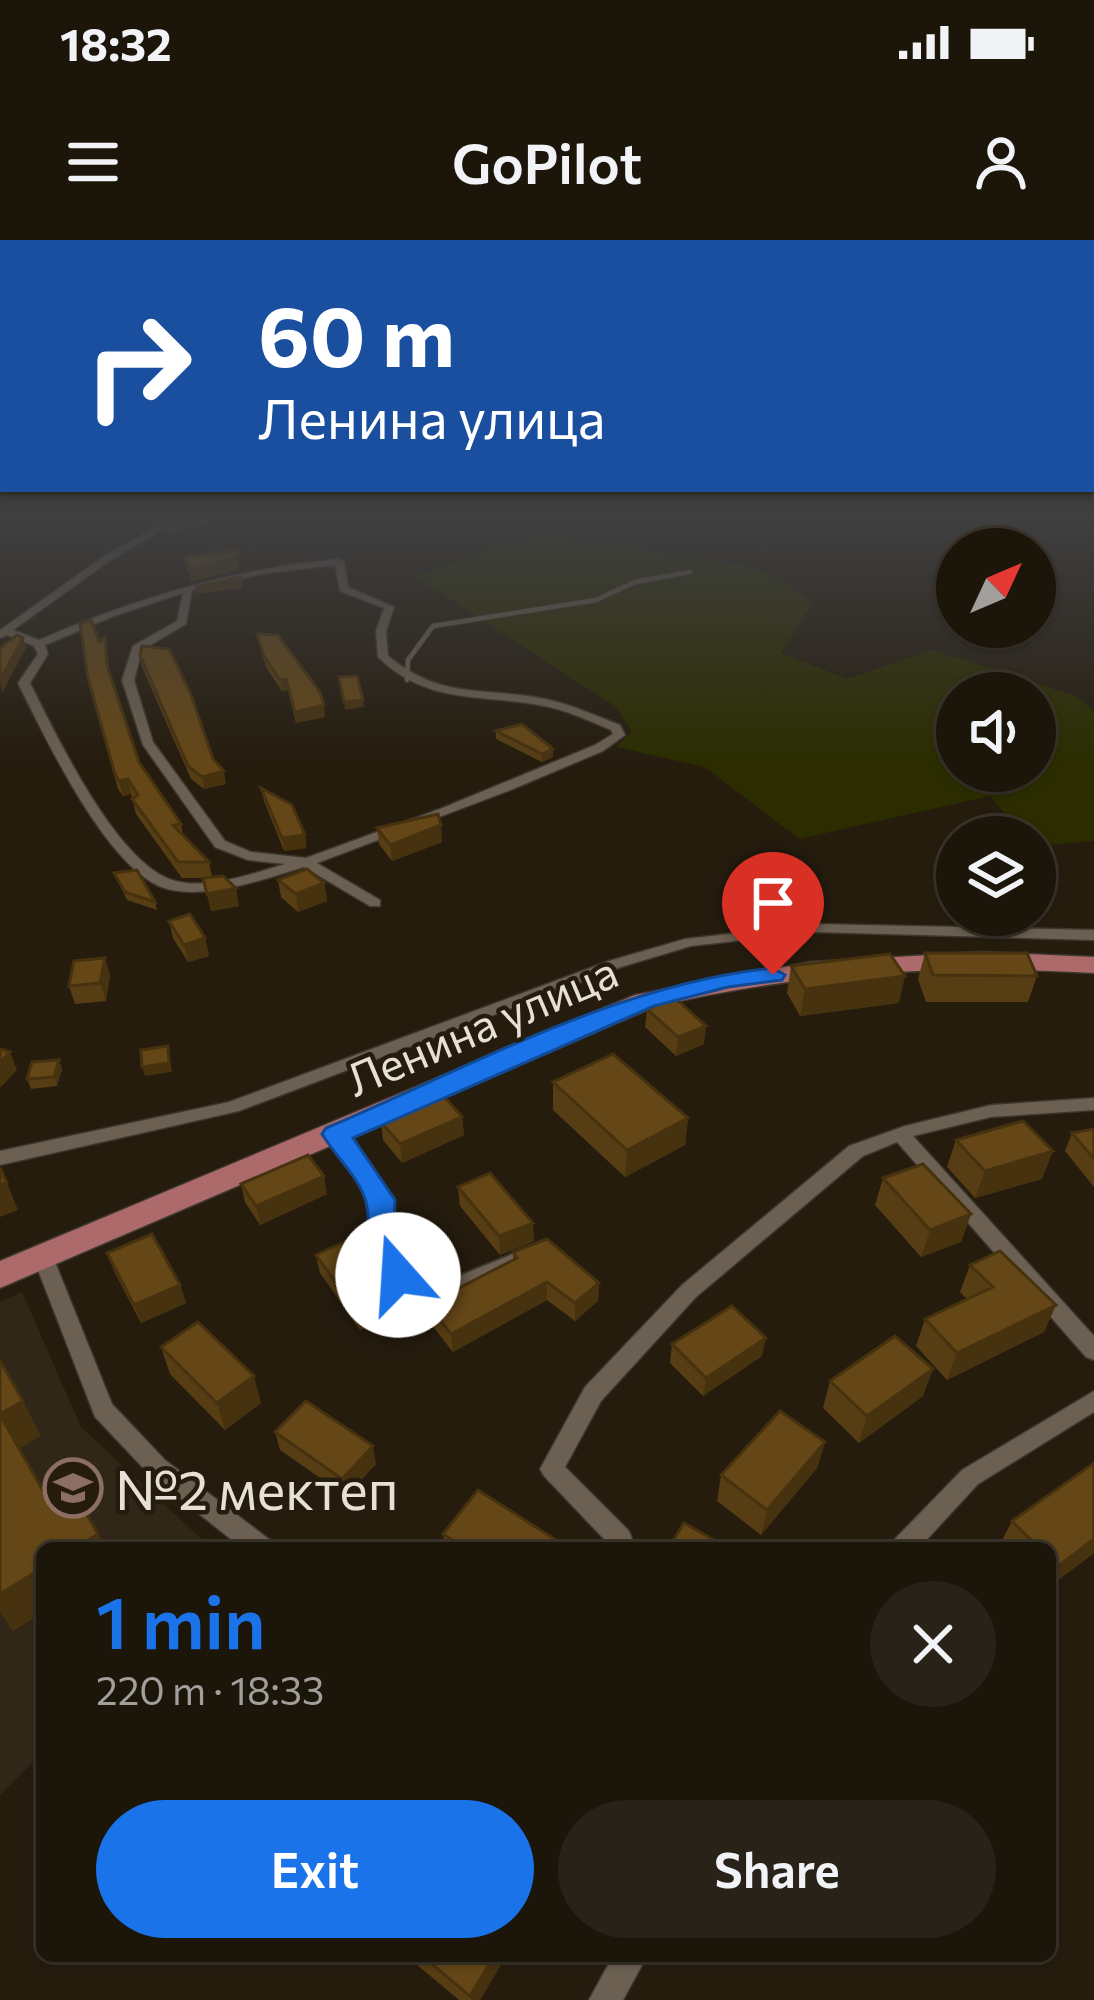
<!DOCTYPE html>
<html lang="en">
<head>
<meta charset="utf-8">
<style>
	body { margin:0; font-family:Commissioner,sans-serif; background:#292218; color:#f1f3f6; height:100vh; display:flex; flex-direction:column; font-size:45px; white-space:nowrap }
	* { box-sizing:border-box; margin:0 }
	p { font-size:39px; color:#a09f9c }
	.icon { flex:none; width:66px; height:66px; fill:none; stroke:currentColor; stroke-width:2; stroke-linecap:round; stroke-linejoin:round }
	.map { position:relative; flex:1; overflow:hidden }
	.details { position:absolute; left:36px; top:1302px; width:1020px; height:420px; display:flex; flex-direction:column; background:#1c150a; border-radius:18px; box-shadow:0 3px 9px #0004,0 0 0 3px #3a342b }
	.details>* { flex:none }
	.hud { position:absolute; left:0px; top:0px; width:1095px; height:252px; box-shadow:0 3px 9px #0004,0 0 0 3px #3a342b; background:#1a4fa0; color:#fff; overflow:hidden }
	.needle { width:78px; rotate:46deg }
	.controls { position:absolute; left:936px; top:288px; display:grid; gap:24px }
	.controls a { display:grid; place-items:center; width:120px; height:120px; border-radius:50%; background:#1c150a; box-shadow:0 3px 9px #0004,0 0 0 3px #3a342b; font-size:60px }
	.pin { position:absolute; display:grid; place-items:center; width:102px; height:102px; color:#fff; margin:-123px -51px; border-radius:50% 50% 50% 0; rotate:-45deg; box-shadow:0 0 12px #0007 }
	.pin .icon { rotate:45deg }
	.me { position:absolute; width:132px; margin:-66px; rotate:341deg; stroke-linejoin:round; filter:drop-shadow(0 0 9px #0008) }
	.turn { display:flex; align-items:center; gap:42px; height:252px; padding:0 60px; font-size:54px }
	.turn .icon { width:156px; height:156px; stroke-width:2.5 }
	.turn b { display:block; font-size:84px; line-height:102px }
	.round { display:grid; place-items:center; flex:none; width:126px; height:126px; border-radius:63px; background:#292218 }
	.summary { display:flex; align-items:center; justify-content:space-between; height:204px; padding:0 60px }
	h1 { font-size:72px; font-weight:600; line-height:90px; color:#1a73e8 }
	.button { display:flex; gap:24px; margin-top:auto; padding:24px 60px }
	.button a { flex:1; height:138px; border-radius:72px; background:#1a73e8; color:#fff; font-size:48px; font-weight:600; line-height:138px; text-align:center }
	.button a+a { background:#292218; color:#f1f3f6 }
	.status { display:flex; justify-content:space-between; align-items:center; height:84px; padding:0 60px; background:#1c150a; direction:ltr }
	.status svg { height:33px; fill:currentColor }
	header { display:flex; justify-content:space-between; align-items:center; height:156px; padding:0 60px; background:#1c150a; font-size:54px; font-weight:600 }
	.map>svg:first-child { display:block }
</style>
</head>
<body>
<div class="status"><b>18:32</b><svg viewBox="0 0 49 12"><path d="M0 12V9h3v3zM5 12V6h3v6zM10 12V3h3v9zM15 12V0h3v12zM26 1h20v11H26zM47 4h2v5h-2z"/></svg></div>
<header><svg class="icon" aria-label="menu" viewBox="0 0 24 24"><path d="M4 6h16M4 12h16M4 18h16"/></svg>GoPilot<svg class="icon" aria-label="person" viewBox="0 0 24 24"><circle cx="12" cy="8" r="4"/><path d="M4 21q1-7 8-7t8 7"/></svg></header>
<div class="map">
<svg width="1094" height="1760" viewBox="0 0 1094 1760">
	<rect width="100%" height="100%" fill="#251c0e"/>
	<!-- education -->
	<path fill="#312718" d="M22 1052 81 1187 211 1308H42V1513L0 1555V1062Z"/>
	<!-- green -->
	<path fill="#2b2d00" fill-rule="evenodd" d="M552 298 747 326 771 335 813 363 781 413 847 439 932 410 1076 456 1094 471V601L1035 606V597H1025L990 556 799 599 705 527 616 507 632 492 616 467 415 336 520 301ZM957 453H1035V531H957Z"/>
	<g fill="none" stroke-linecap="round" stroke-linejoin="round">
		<!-- service-far2 casing -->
		<g stroke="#3e362f" stroke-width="6">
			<path id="service-far2" d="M407 440 408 420 433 386 596 360 635 342 690 332"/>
		</g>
		<!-- service-far1 casing -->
		<g stroke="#3e362f" stroke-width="10">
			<path id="service-far1" d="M336 894 362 933"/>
		</g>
		<!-- service casing -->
		<g stroke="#3e362f" stroke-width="14">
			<path id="service" d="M360 930 381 960 378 1012 418 1058 524 1015"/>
		</g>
		<!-- minor casing -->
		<g stroke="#3e362f" stroke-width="3">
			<g id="minor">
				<path d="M175 276H186L112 319 13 390 39 400C135 358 234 329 339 319L344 322 348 347 394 367 386 391 388 416C440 459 479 447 540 458 568 463 594 475 620 485L625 495 603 511 513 549 317 623 380 660V666H370L304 627C265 639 199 663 159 646 103 621 45 497 18 443L38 414 34 406 7 395 0 398V390L106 315ZM335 325 340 351 384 368 376 391 378 417C426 464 478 454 539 465 564 469 588 480 611 490L613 494 595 505 440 569 306 618 251 612 225 601 153 502 134 440 142 410 186 384 192 350 262 334ZM183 353 177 381 133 406 122 440 143 505 215 607 248 620 285 624C251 634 201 653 167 638 113 615 56 495 30 443L48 414 45 405 114 376Z"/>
				<path d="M210 276H225L170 293 166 290Z"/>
				<path d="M815 684 1094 690V700L815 692 691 706 621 727 239 871 0 925V911L229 862 609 721 685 699Z"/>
				<path d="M1094 858V870L991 877 913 896 1094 1096V1120L1086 1117 897 902 863 916 696 1057 601 1161 565 1227 629 1291 632 1299 628 1308H602L605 1300 544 1236 540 1229 585 1147 682 1045 849 906 905 886 991 865Z"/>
				<path d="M43 1009 50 1012 53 1017 112 1164 165 1220 270 1300 273 1308H242L149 1234 95 1177 33 1017 36 1012Z"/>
				<path d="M1094 1151V1172L978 1244 919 1308H891L894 1300 962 1230Z"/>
				<path d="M613 1716H647L623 1760H589Z"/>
			</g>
		</g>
		<!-- primary casing -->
		<g stroke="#3e362f" stroke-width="3">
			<path id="primary" d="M981 712 1094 717V733C945 724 799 732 654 767L0 1048V1021L635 755 811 722Z"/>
		</g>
		<!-- service-far2 -->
		<use href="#service-far2" stroke="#6b6051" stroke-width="4.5"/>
		<!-- service-far1 -->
		<use href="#service-far1" stroke="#6b6051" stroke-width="8"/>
		<!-- service -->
		<use href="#service" stroke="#6b6051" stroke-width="10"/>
		<!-- minor -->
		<use href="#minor" fill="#6b6051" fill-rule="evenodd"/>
		<!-- primary -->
		<use href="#primary" fill="#ac6b6a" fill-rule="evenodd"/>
	</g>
	<!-- wall -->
	<g fill="#573d14">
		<path d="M257 394 325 477 296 483 288 450 282 451 266 427Z"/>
		<path d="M105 397 110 435 139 522 181 584 183 596 209 622 212 637 239 666 211 671 203 638H206H182L136 574 131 554 123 556 118 549 88 438 99 402Z"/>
		<path d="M140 415 213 519 226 544 204 549 191 539 142 427Z"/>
		<path d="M496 491 553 517 542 522 496 499Z"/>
		<path d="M261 548 305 595 306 608 284 611 264 561Z"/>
		<path d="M377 588 442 602 392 621 379 604Z"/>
		<path d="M114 633 155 662 157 670 127 660Z"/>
		<path d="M278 640 324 643 327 661 298 672 281 657Z"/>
		<path d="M169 681 205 698 209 716 188 722 173 698Z"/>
		<path d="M925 713 1037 736 1028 762H926L918 739Z"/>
		<path d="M105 718 110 736 106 761 75 764 69 746Z"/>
		<path d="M791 726 899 763 800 776 787 753Z"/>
		<path d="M647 769 704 804 676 816 645 787Z"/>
		<path d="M59 820 62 829 57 846 31 849 27 839Z"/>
		<path d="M553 842 688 878 685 905 625 937 553 870Z"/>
		<path d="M462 877 464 895 402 923 383 900 381 882Z"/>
		<path d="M1094 889V947L1065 911 1072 893Z"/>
		<path d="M956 900 1042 939 975 958 947 927Z"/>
		<path d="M883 938 971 974 961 1002 921 1017 875 965Z"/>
		<path d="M241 944 327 954 260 985 245 962Z"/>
		<path d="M458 947 534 1001 500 1015 460 966Z"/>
		<path d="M513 1012 599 1043 598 1061 575 1081 547 1060 453 1112 430 1083 428 1064 513 1020Z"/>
		<path d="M107 1013 180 1045 186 1063 141 1083 114 1031Z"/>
		<path d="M316 1015 394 1053 396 1072 360 1090 320 1033Z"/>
		<path d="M970 1025 1056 1065 1044 1092 947 1140 916 1106 925 1079 967 1059 960 1052Z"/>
		<path d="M672 1104 762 1116 703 1156 670 1123Z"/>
		<path d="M161 1107 261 1163 225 1190 170 1134Z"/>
		<path d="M830 1141 923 1156 859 1203 823 1168Z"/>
		<path d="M275 1192 376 1224 346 1256 280 1210Z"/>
		<path d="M825 1202 817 1228 761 1295 717 1261 721 1235Z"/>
		<path d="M1012 1281 1094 1313 1050 1346V1308H1001L999 1306Z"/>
		<path d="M443 1294 559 1302V1308H445Z"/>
		<path d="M414 1716H506L480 1760H459L416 1724Z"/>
	</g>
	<!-- shaded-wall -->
	<g fill="#473210">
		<path d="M238 318 240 330 191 342 189 330Z"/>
		<path d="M241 341 242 348 196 354 195 347Z"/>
		<path d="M23 398 26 408 2 453 0 440Z"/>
		<path d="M286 439 288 450 282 451 280 440Z"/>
		<path d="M363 460 364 467 345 470 344 462Z"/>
		<path d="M324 465 325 477 296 483 295 472Z"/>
		<path d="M553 509V517L542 522V514Z"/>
		<path d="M224 531 226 544 204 549 202 537Z"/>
		<path d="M128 539 131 554 123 556 119 541Z"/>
		<path d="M441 585 442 602 392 621 390 605Z"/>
		<path d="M305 595 306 608 284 611 282 598Z"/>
		<path d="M324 643 327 661 298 672 296 654Z"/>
		<path d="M236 648 239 666 211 671 207 654Z"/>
		<path d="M205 698 209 716 188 722 184 705Z"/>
		<path d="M105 718 110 736 106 761 100 743Z"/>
		<path d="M905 736 899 763 800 776 805 749Z"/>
		<path d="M706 786 704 804 676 816 678 797Z"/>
		<path d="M168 806 172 832 145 836 142 827Z"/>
		<path d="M10 812 17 830 0 848V822Z"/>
		<path d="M59 820 62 829 57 846 54 837Z"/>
		<path d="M462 877 464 895 402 923 400 904Z"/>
		<path d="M688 878 685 905 625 937 627 910Z"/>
		<path d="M1053 911 1042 939 975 958 985 931Z"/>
		<path d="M324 936 327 954 260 985 256 966Z"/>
		<path d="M7 943 18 970 0 977V945Z"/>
		<path d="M971 974 961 1002 921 1017 930 990Z"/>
		<path d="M533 983 534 1001 500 1015 499 996Z"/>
		<path d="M547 1042V1060L453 1112 451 1094Z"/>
		<path d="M599 1043 598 1061 575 1081V1063Z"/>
		<path d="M180 1045 186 1063 141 1083 134 1065Z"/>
		<path d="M394 1053 396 1072 360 1090 357 1072Z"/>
		<path d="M1056 1065 1044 1092 947 1140 957 1113Z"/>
		<path d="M766 1098 762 1116 703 1156 706 1138Z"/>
		<path d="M933 1129 923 1156 859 1203 867 1176Z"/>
		<path d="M254 1136 261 1163 225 1190 217 1163Z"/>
		<path d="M23 1161 41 1196 18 1209 0 1174Z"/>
		<path d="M825 1202 817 1228 761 1295 767 1270Z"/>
		<path d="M373 1206 376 1224 346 1256 342 1239Z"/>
		<path d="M98 1294 106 1308H75Z"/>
		<path d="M1094 1299V1313L1050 1346V1338L1057 1327Z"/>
		<path d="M42 1328V1373L13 1391 0 1372V1354Z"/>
		<path d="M494 1716H506L480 1760H471L470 1756Z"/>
	</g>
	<!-- building -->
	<g fill="#654717" stroke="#473210" stroke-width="3">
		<path d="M237 310 238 318 189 330 184 317Z"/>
		<path d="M240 337 241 341 195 347Z"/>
		<path d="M91 380 99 402 105 397 107 426 139 522 181 584 173 585 209 622H178L132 559 138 555 128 539 119 541 115 534 88 438 80 383Z"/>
		<path d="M257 394 278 395 320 452 324 465 295 472 286 439 280 440 264 416Z"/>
		<path d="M17 395 23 398 0 440V408Z"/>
		<path d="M142 406 169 409 190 452 213 519 224 531 202 537 188 526 140 415Z"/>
		<path d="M357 436 363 460 344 462 339 437Z"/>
		<path d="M522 484 553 509 542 514 496 491Z"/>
		<path d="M261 548 292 565 305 595 282 598Z"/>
		<path d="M438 574 441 585 390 605 377 588Z"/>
		<path d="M307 629 324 643 296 654 278 640Z"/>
		<path d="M137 630 155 662 125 652 114 633Z"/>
		<path d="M223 636 236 648 207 654 203 638Z"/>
		<path d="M190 674 205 698 184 705 169 681Z"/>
		<path d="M925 713H1027L1037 736 933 735Z"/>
		<path d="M890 714 905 736 805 749 791 726Z"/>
		<path d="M105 718 100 743 69 746 74 721Z"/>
		<path d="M675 758 706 786 678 797 647 769Z"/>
		<path d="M168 806 169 823 142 827 141 810Z"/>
		<path d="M0 809 10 812 0 822Z"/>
		<path d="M613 814 688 878 627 910 553 842Z"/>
		<path d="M59 820 54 837 27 839 32 822Z"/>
		<path d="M443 855 462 877 400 904 381 882Z"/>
		<path d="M1023 881 1053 911 985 931 956 900Z"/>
		<path d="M1094 889V919L1072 893Z"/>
		<path d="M308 915 324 936 256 966 241 944Z"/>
		<path d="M923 924 971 974 930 990 883 938Z"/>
		<path d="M0 928 7 943 0 945Z"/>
		<path d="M490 933 533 983 499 996 458 947Z"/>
		<path d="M152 994 180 1045 134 1065 107 1013Z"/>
		<path d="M352 998 394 1053 357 1072 316 1015Z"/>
		<path d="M547 999 599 1043 575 1063 547 1042 451 1094 428 1064 517 1018 513 1012Z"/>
		<path d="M1000 1011 1056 1065 957 1113 925 1079 993 1047 970 1025Z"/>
		<path d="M732 1066 766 1098 706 1138 672 1104Z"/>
		<path d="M198 1082 254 1136 217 1163 161 1107Z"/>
		<path d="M895 1096 933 1129 867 1176 830 1141Z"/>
		<path d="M0 1121 23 1161 0 1174Z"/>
		<path d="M306 1161 373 1206 342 1239 275 1192Z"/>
		<path d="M780 1171 825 1202 767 1270 721 1235Z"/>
		<path d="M0 1175 46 1256 69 1243 98 1294 75 1308H42V1328L0 1354Z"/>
		<path d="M1094 1223V1299L1057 1327 1050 1320V1308H1039L1012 1281Z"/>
		<path d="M478 1250 559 1302 555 1308H465L443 1294Z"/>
		<path d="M684 1283 728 1308H669Z"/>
		<path d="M422 1716H494L470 1756Z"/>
	</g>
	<!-- sky -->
	<linearGradient id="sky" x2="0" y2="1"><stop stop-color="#140f08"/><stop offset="0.53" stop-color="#404041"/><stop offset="1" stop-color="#404041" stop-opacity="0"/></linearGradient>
	<rect width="1094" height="523" fill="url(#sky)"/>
	<!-- route -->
	<path fill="#1a73e8" stroke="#114b97" stroke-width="3" d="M773 728 785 735 782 740 728 747 654 766 353 898 395 960 393 1009 413 1035 409 1043H387C348 997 376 1005 366 962 361 940 334 914 322 894L326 888C470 827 617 744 773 728Z"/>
	<!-- icons -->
	<defs>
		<g id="school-ring" transform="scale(3)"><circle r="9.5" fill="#251c0e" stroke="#8d6e63" stroke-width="1.5"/><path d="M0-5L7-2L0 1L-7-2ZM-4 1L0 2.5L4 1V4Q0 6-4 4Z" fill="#8d6e63"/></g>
	</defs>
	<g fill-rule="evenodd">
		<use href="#school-ring" x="73" y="1248"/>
	</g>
	<g text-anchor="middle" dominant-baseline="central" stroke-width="9" stroke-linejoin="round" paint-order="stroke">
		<!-- street labels -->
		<g font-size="45" fill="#e6e0d7" stroke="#251c0e">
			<text transform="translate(481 784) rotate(-23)">Ленина улица</text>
		</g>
		<!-- near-poi labels -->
		<g font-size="54" fill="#e6e0d7" stroke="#251c0e" text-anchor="start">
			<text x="115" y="1248">№2 мектеп</text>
		</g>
	</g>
</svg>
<div class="controls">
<a><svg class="needle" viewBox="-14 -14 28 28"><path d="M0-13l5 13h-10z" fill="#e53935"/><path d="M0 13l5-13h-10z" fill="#a09f9c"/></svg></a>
<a><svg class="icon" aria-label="sound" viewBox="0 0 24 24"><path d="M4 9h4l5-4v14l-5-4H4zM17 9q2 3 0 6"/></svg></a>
<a><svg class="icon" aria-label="layers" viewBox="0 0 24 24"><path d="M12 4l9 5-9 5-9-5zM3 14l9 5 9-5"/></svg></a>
</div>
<div class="pin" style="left:773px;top:735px;background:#d93025"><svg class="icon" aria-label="arrive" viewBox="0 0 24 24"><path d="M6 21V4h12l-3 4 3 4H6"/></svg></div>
<svg class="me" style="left:398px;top:1035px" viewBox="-20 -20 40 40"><circle r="19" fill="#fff"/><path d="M0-13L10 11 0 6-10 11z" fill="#1a73e8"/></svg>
<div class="hud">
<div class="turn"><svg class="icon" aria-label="right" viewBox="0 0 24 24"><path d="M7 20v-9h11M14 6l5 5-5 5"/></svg><div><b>60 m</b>Ленина улица</div></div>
</div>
<section class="details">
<div class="summary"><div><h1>1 min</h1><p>220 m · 18:33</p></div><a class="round"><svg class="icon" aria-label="close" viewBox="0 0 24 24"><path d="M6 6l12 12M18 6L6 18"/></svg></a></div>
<div class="button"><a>Exit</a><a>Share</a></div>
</section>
</div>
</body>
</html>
